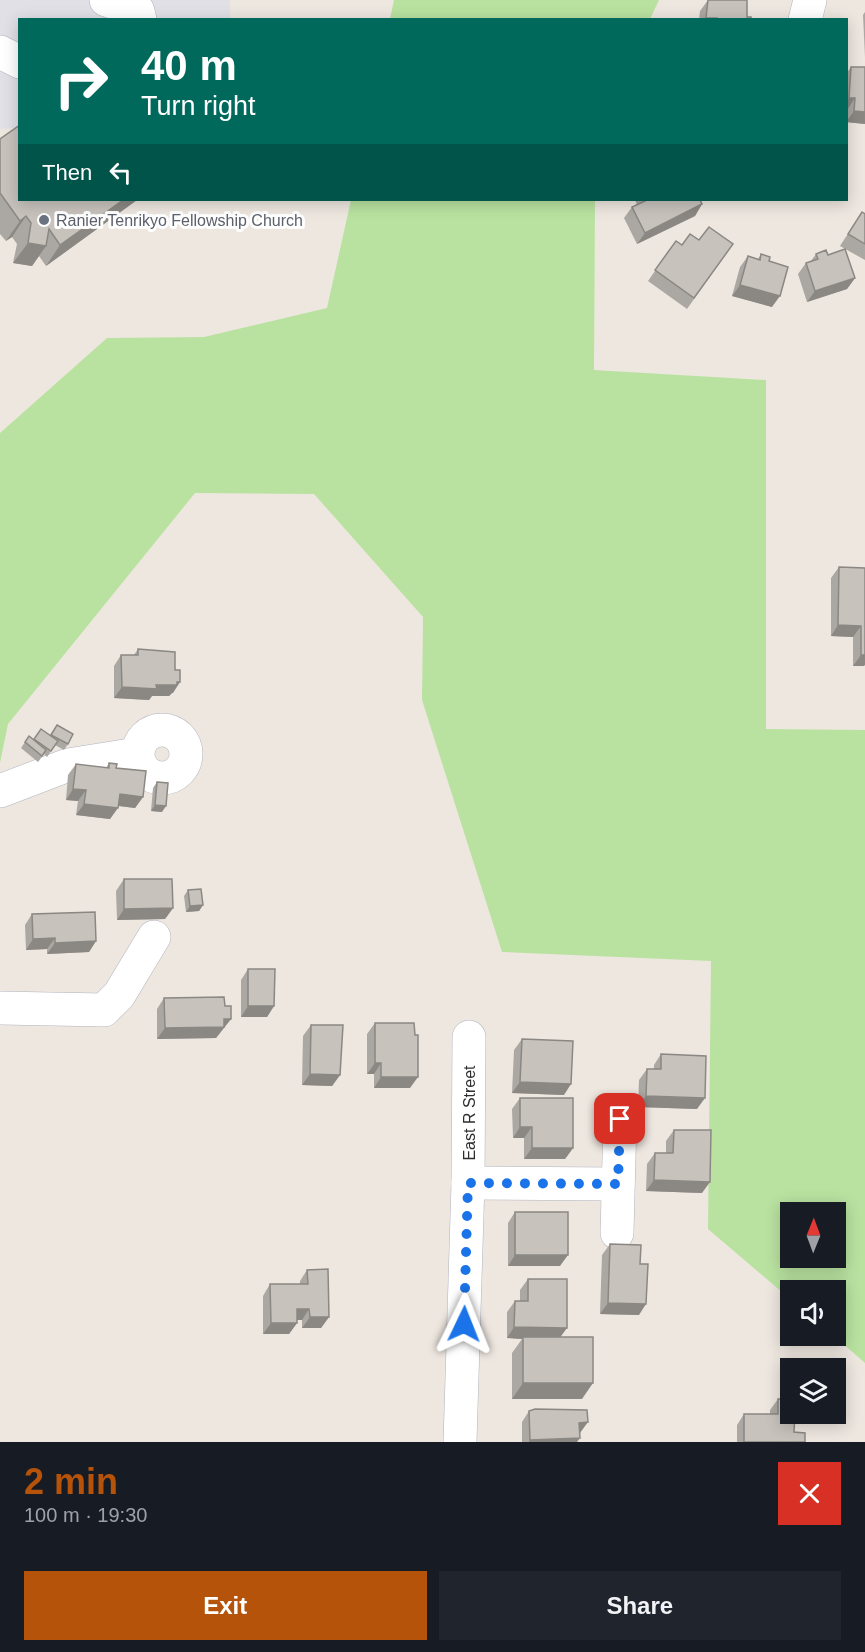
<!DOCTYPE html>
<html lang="en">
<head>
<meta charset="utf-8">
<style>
	body { margin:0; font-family:Arial,sans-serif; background:#20242c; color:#f1f3f6; height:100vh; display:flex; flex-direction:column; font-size:22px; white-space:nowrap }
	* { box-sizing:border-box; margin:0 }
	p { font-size:20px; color:#9ea1a6 }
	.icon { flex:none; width:33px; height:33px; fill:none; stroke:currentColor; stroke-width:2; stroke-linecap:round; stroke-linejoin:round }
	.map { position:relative; height:1442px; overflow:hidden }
	.details { display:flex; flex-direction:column; background:#171b24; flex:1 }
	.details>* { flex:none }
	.hud { position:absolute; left:18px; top:18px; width:830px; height:183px; border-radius:0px; box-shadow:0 3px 15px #0003; background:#00695c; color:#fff; overflow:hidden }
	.needle { width:39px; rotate:1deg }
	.controls { position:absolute; left:780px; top:1202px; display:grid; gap:12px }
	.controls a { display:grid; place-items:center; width:66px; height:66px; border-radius:0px; background:#171b24; box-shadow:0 3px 15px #0003; font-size:30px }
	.pin { position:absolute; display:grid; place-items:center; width:51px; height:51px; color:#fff; margin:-26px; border-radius:12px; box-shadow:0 3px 9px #0006 }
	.me { position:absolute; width:66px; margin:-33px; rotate:2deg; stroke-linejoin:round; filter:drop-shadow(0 0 4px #0008) }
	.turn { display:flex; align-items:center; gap:21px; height:126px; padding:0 24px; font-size:27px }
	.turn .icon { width:78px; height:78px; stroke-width:2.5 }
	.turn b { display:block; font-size:42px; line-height:51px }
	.then { display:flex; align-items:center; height:57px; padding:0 24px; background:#0003; gap:12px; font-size:22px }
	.round { display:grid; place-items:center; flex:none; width:63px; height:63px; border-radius:0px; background:#20242c }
	.summary { display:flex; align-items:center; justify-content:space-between; height:102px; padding:0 24px }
	h1 { font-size:36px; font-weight:700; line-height:45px; color:#b45309 }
	.action { display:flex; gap:12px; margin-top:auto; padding:12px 24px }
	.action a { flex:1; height:69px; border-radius:0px; background:#b45309; color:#fff; font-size:24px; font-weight:700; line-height:69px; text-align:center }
	.action a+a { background:#20242c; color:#f1f3f6 }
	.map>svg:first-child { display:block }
</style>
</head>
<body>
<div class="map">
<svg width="865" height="1442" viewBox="0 0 865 1442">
	<rect width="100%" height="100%" fill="#eee7e0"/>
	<!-- industrial -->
	<path fill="#e2e0e7" d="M0 0H230V19L20 20 19 128 0 129Z"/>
	<!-- green -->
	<g fill="#b9e2a0" fill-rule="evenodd">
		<path d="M394 0H659L650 19H390Z"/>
		<path d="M351 200H595L594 370 766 380V729L865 730V1363L833 1335H836V1290H790V1299L708 1229 711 961 502 952 422 700 423 617 314 494 195 493 8 724 0 763V433L107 338 204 337 327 308ZM790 1212H836V1257H790Z"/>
	</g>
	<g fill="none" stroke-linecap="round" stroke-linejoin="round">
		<!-- minor casing -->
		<g stroke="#b1b3bd" stroke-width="34">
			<g id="minor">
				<path d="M106 0 138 11 140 20"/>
				<path d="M805 20 810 0"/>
				<path d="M0 52 20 62"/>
				<circle cx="162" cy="754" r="24"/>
				<path d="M0 791 68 765 137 754"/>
				<path d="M0 1008 104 1010 119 995 154 937"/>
				<path d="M468 1183 618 1184"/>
				<path d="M617 1233 620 1119"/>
				<path d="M460 1442 468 1183 469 1037"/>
			</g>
		</g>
		<!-- minor -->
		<use href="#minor" stroke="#fff" stroke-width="33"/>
	</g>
	<!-- wall -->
	<g fill="#aba7a2">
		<path d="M708 0H747V17L751 20H699L700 11Z"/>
		<path d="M865 12V57L863 15Z"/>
		<path d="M851 67H865V124L846 122 847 110H846V74Z"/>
		<path d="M0 139 20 200H137L46 266 39 256 32 266 13 263 17 244 12 237 6 241 0 234Z"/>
		<path d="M635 200H700L702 204 695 216 637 244 624 218 632 207 637 205Z"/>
		<path d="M862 212 865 214V260L840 246Z"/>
		<path d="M699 240 733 244 687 309 648 281 676 241 682 245Z"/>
		<path d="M761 254 769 261 772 307 732 296 740 267 748 256 758 259Z"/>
		<path d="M816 254 828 255 855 278 847 289 807 302 798 274 806 263 811 261Z"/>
		<path d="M839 567 865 568 864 666H853V637L831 636V578Z"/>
		<path d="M138 649 173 693H172L169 696H152L149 700 114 698V666L121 655H134Z"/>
		<path d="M57 725 68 744 64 750 55 745 47 757 44 754 38 762 21 748 29 736 33 740 50 735Z"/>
		<path d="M109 763 116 768 143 797 135 808 118 806 110 819 76 815 78 801 66 800 68 775 76 764 106 768Z"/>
		<path d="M157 782 162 812 151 811 153 788Z"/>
		<path d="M124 879 173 908 165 919 117 920 116 891Z"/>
		<path d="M188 890 203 905 199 911 186 912 184 896Z"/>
		<path d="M32 914 96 941 89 952 47 954V949L26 950 25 925Z"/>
		<path d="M248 969 274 1006 267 1017H241V980Z"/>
		<path d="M164 998 225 1006 231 1019 216 1038 157 1039V1009Z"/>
		<path d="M375 1023 415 1035 410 1088H374V1074H367V1034Z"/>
		<path d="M311 1025 340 1075 332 1086 302 1085 303 1036Z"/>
		<path d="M522 1039 564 1095 512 1093 514 1050Z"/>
		<path d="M661 1054 697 1109 638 1107 639 1080 647 1069H654V1065Z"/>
		<path d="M520 1098 573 1148 565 1159H524V1138H513L512 1109Z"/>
		<path d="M674 1130 702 1193 646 1191 647 1164 655 1153H666V1141Z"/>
		<path d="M515 1212 560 1266H508V1223Z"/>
		<path d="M610 1244 640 1264 639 1315 600 1314 602 1255Z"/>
		<path d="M307 1270 329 1317 321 1328H302V1320H297V1323L289 1334H263V1296L270 1284H300V1281Z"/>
		<path d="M528 1279 561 1337 582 1399H512V1353L522 1339 507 1338V1312L515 1301H520V1290Z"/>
		<path d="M778 1399 794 1432 805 1442H737V1425L744 1414H770V1410Z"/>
		<path d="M529 1411 580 1433 577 1442H522V1422Z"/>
	</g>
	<!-- shaded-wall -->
	<g fill="#8b8884">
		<path d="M706 18H717L716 20H705Z"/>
		<path d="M849 98H855L847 110H846V103Z"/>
		<path d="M854 111 865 112V124L846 122Z"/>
		<path d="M123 200H137L46 266 60 245Z"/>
		<path d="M702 204 695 216 637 244 645 233Z"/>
		<path d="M26 216 12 237 6 241 20 221Z"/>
		<path d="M28 243 46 246 32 266 13 263Z"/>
		<path d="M855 278 847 289 807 302 815 291Z"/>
		<path d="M740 285 780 296 772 307 732 296Z"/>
		<path d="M838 625 861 626 853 637 831 636Z"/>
		<path d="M861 655H865V665L864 666H853Z"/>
		<path d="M177 682H180L173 693H172L169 696H152L149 700 114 698 122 687 156 685Z"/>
		<path d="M73 789 86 790 78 801 66 800Z"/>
		<path d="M120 794 143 797 135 808 112 805Z"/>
		<path d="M84 804 118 808 110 819 76 815Z"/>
		<path d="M155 805 166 806 162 812 151 811Z"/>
		<path d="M203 905 199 911 186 912 190 906Z"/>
		<path d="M173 908 165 919 117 920 124 909Z"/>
		<path d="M55 938 47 949 26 950 33 939Z"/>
		<path d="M96 941 89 952 47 954 55 943Z"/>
		<path d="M248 1006H274L267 1017H241Z"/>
		<path d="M224 1019H231L216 1038 157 1039 165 1028Z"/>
		<path d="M375 1063H381L374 1074H367Z"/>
		<path d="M310 1074 340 1075 332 1086 302 1085Z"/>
		<path d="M381 1077H418L410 1088H374Z"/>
		<path d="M520 1082 571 1084 564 1095 512 1093Z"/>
		<path d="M646 1096 705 1098 697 1109 638 1107Z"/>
		<path d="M520 1127H532L524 1138H513Z"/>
		<path d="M532 1148H573L565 1159H524Z"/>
		<path d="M654 1180 710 1182 702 1193 646 1191Z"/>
		<path d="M515 1255H568L560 1266H508Z"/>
		<path d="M608 1303 646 1304 639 1315 600 1314Z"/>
		<path d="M297 1309H309L302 1320H289Z"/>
		<path d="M310 1317H329L321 1328H302Z"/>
		<path d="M271 1323H297L289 1334H263Z"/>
		<path d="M514 1327 567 1328 559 1339 523 1337 522 1339 507 1338Z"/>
		<path d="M523 1383H593L582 1399H512Z"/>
		<path d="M588 1422 580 1433 571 1434 579 1423Z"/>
		<path d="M580 1438 577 1442H529L530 1440Z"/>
	</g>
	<!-- building -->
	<g fill="#c7c2bc" stroke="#8b8884" stroke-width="1.5">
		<path d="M708 0H747V17H751V20H717V18H706Z"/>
		<path d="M851 67H865V112L854 111 855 98H849Z"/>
		<path d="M20 125V200H123L60 245 49 229 46 246 28 243 31 223 26 216 20 221 0 193V139Z"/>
		<path d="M647 200H700L702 204 645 233 632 207Z"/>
		<path d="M862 212 865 214V244L848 234Z"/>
		<path d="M709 227 733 244 694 298 655 270 676 241 682 245 690 234 699 240Z"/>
		<path d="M845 249 855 278 815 291 806 263 818 259 816 254 826 250 828 255Z"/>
		<path d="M761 254 770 257 769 261 788 267 780 296 740 285 748 256 760 260Z"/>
		<path d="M839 567 865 568V655H861V626L838 625Z"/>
		<path d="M138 649 175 652V670H180V682H177V685H156L157 689 122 687 121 655H138Z"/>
		<path d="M57 725 73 734 68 744 51 735Z"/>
		<path d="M41 729 58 741 51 751 34 739Z"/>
		<path d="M29 736 46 750 42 756 25 742Z"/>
		<path d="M109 763 117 764 116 768 146 771 143 797 120 794 118 808 84 804 86 790 73 789 76 764 109 768Z"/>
		<path d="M157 782 168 783 166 806 155 805Z"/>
		<path d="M124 879H172L173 908 124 909Z"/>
		<path d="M201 889 203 905 190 906 188 890Z"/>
		<path d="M95 912 96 941 55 943V938L33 939 32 914Z"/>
		<path d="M248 969H275L274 1006H248Z"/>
		<path d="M224 997 225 1006H231V1019H224V1027L165 1028 164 998Z"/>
		<path d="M375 1023H414L415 1035H418V1077H381V1063H375Z"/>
		<path d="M311 1025H343L340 1075 310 1074Z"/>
		<path d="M522 1039 573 1041 571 1084 520 1082Z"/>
		<path d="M661 1054 706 1056 705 1098 646 1096 647 1069H661Z"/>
		<path d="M520 1098H573V1148H532V1127H520Z"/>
		<path d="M674 1130H711L710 1182 654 1180 655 1153H673Z"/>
		<rect x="515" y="1212" width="53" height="43"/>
		<path d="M610 1244 641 1245 640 1264H648L646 1304 608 1303Z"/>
		<path d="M328 1269 329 1317H310L309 1309H297V1323H271L270 1284H308L307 1270Z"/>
		<path d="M528 1279H567V1328L514 1327 515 1301H528Z"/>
		<rect x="523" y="1337" width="70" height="46"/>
		<path d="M778 1399H790V1413H795L794 1432 805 1433V1442H744V1414H778Z"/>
		<path d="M535 1409 587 1410 588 1422 579 1423 580 1438 530 1440 529 1411Z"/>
	</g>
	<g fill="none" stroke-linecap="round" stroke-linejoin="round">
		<!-- route -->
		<path stroke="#1a73e8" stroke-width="10" stroke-dasharray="0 18" d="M464 1324 468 1183 618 1184 620 1119"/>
	</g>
	<!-- markers -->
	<circle fill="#6b7280" stroke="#fff" stroke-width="2" cx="44" cy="220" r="6"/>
	<g text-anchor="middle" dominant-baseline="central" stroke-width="6" stroke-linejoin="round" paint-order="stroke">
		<!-- worship labels -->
		<g font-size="16" fill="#5b616d" stroke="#fff" text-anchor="start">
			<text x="56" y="220">Ranier Tenrikyo Fellowship Church</text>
		</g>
		<!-- street labels -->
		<g font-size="16" fill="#2d2d2d" stroke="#fff">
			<text transform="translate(469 1113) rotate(-90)">East R Street</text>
		</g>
	</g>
</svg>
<div class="controls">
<a><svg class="needle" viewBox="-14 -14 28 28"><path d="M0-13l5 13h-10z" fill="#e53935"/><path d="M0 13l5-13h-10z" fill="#9ea1a6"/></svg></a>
<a><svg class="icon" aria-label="sound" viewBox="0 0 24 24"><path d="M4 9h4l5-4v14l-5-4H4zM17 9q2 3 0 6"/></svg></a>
<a><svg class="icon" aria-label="layers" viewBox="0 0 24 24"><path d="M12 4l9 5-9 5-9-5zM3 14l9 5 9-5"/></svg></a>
</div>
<div class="pin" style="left:620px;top:1119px;background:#d93025"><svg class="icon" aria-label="arrive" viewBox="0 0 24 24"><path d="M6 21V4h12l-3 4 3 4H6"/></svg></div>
<svg class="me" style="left:464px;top:1324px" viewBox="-20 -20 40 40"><path d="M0-17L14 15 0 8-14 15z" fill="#1a73e8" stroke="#fff" stroke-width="4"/></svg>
<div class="hud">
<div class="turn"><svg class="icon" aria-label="right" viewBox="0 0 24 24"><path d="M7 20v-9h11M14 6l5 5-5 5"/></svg><div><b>40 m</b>Turn right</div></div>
<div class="then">Then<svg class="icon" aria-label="left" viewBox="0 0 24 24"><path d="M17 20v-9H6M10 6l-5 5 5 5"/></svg></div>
</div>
</div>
<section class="details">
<div class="summary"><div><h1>2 min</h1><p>100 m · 19:30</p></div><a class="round" style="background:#d93025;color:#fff"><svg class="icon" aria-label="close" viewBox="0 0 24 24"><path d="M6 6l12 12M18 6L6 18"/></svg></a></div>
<div class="action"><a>Exit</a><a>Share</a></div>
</section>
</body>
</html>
